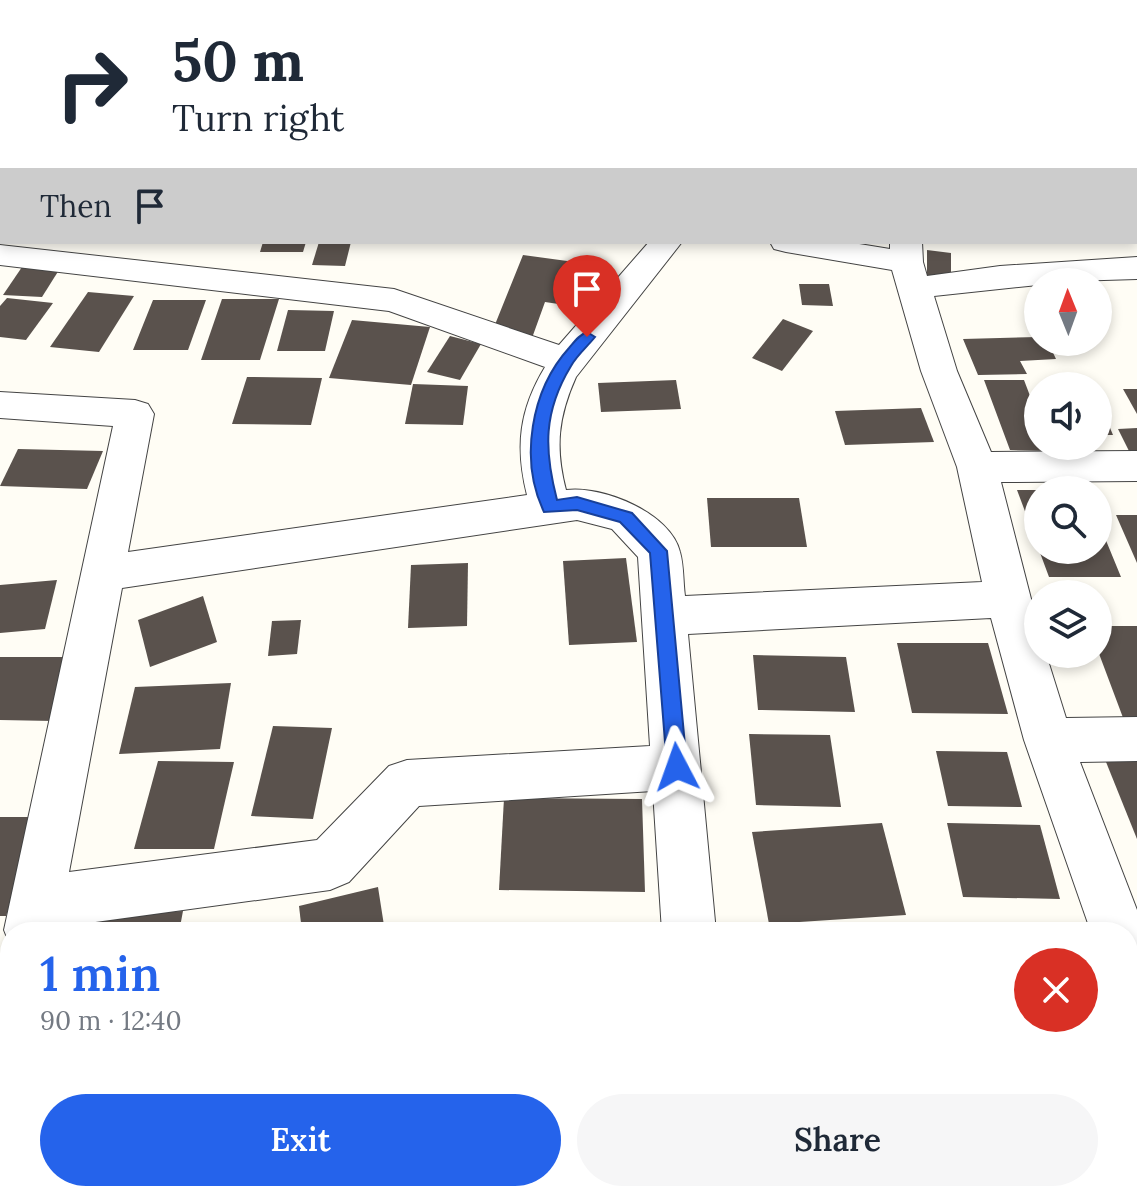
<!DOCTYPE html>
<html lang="en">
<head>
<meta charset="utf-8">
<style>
	body { margin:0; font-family:Lora,serif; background:#f6f6f7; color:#1f2937; height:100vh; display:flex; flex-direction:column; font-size:30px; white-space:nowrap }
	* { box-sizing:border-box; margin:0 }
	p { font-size:26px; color:#747a83 }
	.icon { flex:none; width:44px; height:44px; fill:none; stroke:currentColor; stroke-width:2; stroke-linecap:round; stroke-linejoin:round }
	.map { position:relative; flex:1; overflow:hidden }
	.drawer { position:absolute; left:0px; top:922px; width:1138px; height:280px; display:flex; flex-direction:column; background:#fff; border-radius:32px 32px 0 0; box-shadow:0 4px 12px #0003 }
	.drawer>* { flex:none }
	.guide { position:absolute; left:0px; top:0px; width:1138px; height:244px; box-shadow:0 4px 12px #0003; background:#fff; color:#1f2937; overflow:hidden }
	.needle { width:52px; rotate:359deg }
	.fabs { position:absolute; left:1024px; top:268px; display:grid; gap:16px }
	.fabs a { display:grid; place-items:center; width:88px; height:88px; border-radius:50%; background:#fff; box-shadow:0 4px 12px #0003; font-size:40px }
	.pin { position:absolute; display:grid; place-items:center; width:68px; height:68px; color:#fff; margin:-82px -34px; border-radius:50% 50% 50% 0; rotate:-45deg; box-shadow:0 0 8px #0007 }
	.pin .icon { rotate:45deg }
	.me { position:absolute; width:88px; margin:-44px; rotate:356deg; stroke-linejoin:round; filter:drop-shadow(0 0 6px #0008) }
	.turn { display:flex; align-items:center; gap:28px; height:168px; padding:0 40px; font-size:36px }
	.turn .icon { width:104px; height:104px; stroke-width:2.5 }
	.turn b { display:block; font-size:56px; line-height:68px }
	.then { display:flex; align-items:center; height:76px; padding:0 40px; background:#0003; gap:16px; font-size:30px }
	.round { display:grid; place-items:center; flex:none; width:84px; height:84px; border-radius:42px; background:#f6f6f7 }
	.summary { display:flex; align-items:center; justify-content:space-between; height:136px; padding:0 40px }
	h1 { font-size:48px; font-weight:600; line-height:60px; color:#2563eb }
	.primary-button { display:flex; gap:16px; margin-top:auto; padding:16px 40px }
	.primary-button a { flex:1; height:92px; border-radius:48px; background:#2563eb; color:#fff; font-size:32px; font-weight:600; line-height:92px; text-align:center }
	.primary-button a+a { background:#f6f6f7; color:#1f2937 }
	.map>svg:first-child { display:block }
</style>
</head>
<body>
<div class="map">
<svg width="1137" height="1202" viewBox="0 0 1137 1202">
	<rect width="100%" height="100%" fill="#fffdf5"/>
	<!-- building -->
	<g fill="#5a524d">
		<path d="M263 242H306L303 252H260Z"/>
		<path d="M319 242H351L345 266 312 265Z"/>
		<path d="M927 250 951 253V282L927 278Z"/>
		<path d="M523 255 604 266 597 289 578 287 572 306 545 302 532 338 492 332Z"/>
		<path d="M22 267 59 270 42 297 3 295Z"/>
		<path d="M799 284H829L833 306 802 305Z"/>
		<path d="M88 292 134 296 99 352 50 347Z"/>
		<path d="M7 298 53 303 26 340 0 337V306Z"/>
		<path d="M222 299H279L260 360H201Z"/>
		<path d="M153 300H206L188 350H133Z"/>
		<path d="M288 310 334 311 325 351H277Z"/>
		<path d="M783 319 813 331 782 371 752 358Z"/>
		<path d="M352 320 430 327 411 385 329 378Z"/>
		<path d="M450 336 481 344 460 380 427 372Z"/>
		<path d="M1038 337V342H1048L1056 359 1020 361 1027 374 978 375 963 339Z"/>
		<path d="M247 377 322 378 311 425 232 424Z"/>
		<path d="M676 380 681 409 601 412 598 383Z"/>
		<path d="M984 380H1024L1038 417V446H1049L1051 451 1010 450Z"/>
		<path d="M413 384 468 386 463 425 405 424Z"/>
		<path d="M1123 389H1137V414Z"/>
		<path d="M921 408 934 442 845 445 835 411Z"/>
		<path d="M1098 416H1105L1113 435H1098Z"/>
		<path d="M1137 428V454L1131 455 1118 429Z"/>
		<path d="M18 449 103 451 87 489 0 486Z"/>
		<path d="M1017 490H1038V546Z"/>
		<path d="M707 498H799L807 547H711Z"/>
		<path d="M1116 515H1137V563Z"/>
		<path d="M1098 521 1121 577H1049L1039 550H1098Z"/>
		<path d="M626 558 637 642 569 645 563 561Z"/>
		<path d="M468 563 467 626 408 628 411 565Z"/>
		<path d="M57 580 45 629 0 633V585Z"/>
		<path d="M203 596 217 642 150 667 138 620Z"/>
		<path d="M301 620 297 654 268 656 272 621Z"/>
		<path d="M1098 626H1137V722L1125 723 1098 651Z"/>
		<path d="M897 643H988L1008 714 912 713Z"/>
		<path d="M753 655 846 657 855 712 758 710Z"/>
		<path d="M0 657H76L53 721 0 720Z"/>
		<path d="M231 683 220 749 119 754 135 687Z"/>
		<path d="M273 726 332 728 313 819 251 816Z"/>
		<path d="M749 734 830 735 841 807 756 805Z"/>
		<path d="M936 751 1007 752 1022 807 948 806Z"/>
		<path d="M1137 755V839L1104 757Z"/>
		<path d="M158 761 234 762 214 849H134Z"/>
		<path d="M504 798 642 799 645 892 499 890Z"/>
		<path d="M0 817H40L6 916H0Z"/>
		<path d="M882 823 906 915 769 924 752 832Z"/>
		<path d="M947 823 1040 825 1060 899 963 897Z"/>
		<path d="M378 887 385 932H302L299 906Z"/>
		<path d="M183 911 179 932H84L88 915Z"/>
		<rect x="532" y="1192" width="123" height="10"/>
	</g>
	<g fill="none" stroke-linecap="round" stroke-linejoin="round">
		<!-- street casing -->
		<g stroke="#444" stroke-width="2">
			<g id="street">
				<rect x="1136" y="28" width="1" height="17"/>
				<path d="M0 112 2 113V131L0 130Z"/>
				<path d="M0 164H2L0 184Z"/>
				<path d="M649 242H682L576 377C558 417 555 448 566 490 602 485 671 513 680 552 684 566 683 582 685 596L982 582 957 467 921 371 892 270 786 252 774 249 770 242H847L890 249V242H922L923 262 927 276 1000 266 1137 257V279L1038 282V285L934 296 957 371 991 452 1137 451V481L1001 482 1038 626V654H1046L1066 718 1137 717V761L1080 762 1137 910V1011L1128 1007V932H1091L1024 740 991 618 688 634 716 932H662L653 791 419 806 349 882 330 890 59 927 57 932H10V945L4 930 113 426 0 418V392L135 400 148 404 154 414 128 552 527 495C515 447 519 410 545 367L389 311 0 265V245L394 289 559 345ZM577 520 612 529 638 557 650 746 407 760 389 766 317 840 69 872 122 588Z"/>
				<path d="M10 1012V1120L0 1124V1016Z"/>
				<path d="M678 1192H740L742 1202H678Z"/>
			</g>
		</g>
		<!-- street -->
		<use href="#street" fill="#fff" fill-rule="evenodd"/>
	</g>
	<!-- route -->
	<path fill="#2563eb" stroke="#184099" stroke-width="2" d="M587 332 595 337C587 347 577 355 571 366 543 412 544 450 557 500L577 497 632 513 667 551 687 767 684 774 677 776 670 774 667 767 650 553 620 522 577 510 544 512C519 460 531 390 569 348 575 341 579 335 587 332Z"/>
</svg>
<div class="fabs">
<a><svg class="needle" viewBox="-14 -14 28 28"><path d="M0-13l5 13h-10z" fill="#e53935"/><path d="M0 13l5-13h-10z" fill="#747a83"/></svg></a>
<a><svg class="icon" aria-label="sound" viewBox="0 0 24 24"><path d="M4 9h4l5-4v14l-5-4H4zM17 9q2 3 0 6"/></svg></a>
<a><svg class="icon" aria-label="search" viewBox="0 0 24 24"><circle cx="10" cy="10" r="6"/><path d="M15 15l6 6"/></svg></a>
<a><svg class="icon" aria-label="layers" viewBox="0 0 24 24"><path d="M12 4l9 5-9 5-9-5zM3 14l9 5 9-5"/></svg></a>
</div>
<div class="pin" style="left:587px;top:337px;background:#d93025"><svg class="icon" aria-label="arrive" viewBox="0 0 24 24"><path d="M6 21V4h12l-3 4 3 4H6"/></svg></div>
<svg class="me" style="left:677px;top:767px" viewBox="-20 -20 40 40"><path d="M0-17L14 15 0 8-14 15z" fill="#2563eb" stroke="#fff" stroke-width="4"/></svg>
<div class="guide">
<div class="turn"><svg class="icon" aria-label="right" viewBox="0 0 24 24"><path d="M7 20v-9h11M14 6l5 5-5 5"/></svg><div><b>50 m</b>Turn right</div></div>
<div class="then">Then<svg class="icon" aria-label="arrive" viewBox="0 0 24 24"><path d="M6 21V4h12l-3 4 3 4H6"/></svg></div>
</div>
<section class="drawer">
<div class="summary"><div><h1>1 min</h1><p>90 m · 12:40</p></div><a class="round" style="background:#d93025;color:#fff"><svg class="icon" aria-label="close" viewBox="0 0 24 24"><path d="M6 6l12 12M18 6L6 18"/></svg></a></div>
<div class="primary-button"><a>Exit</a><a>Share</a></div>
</section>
</div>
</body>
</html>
